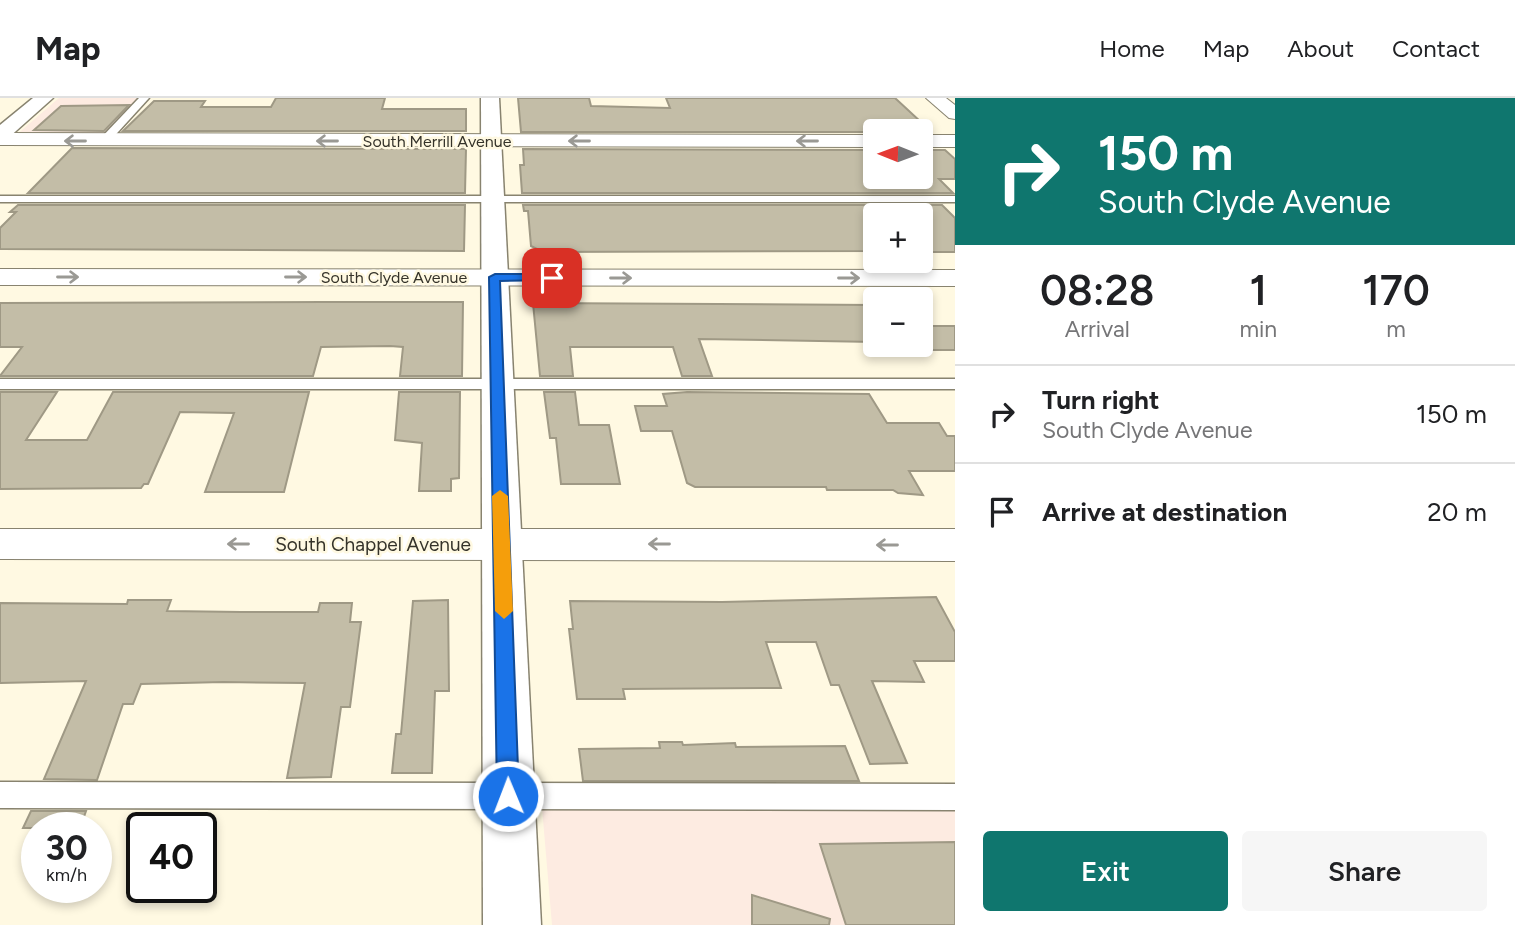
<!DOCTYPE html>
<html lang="en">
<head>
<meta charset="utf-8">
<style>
	body { margin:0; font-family:Figtree,sans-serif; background:#f6f6f6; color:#202124; height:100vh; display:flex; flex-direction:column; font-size:26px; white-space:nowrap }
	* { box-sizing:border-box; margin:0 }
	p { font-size:23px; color:#757577 }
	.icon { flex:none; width:38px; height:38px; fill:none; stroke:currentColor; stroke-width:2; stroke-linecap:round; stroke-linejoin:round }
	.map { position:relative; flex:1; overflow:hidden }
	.drawer { display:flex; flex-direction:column; background:#fff; width:560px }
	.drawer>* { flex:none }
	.guide { background:#0f766e; color:#fff; overflow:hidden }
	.needle { width:46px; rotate:271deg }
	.buttons { position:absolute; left:863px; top:21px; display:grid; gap:14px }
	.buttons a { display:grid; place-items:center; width:70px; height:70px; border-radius:7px; background:#fff; box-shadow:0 4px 10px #0003; font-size:35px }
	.speed { position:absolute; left:21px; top:714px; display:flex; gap:14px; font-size:35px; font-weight:700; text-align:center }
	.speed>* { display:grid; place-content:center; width:91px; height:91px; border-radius:50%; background:#fff; box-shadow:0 4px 10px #0003; line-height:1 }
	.speed small { font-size:18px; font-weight:400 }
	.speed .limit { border:4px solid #111; border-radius:10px; background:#fff; color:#111 }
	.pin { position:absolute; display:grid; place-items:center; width:60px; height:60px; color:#fff; margin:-30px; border-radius:14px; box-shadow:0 4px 10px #0006 }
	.me { position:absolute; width:77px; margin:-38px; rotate:359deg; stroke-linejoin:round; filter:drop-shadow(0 0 5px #0008) }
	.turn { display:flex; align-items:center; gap:24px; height:147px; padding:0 28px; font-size:32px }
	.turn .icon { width:91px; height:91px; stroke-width:2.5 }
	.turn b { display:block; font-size:49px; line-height:60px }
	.eta { display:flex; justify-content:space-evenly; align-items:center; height:119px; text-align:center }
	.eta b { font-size:42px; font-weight:600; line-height:49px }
	.cta { display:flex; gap:14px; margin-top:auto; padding:14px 28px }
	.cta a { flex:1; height:80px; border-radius:7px; background:#0f766e; color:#fff; font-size:28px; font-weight:600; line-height:80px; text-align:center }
	.cta a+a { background:#f6f6f6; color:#202124 }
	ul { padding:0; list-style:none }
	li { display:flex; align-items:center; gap:21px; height:98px; padding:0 28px; border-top:2px solid #e0e0e0 }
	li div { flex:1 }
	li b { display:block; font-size:26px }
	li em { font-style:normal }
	header { display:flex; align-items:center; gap:42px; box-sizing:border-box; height:98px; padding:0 35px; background:#fff; border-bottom:2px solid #e0e0e0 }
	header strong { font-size:33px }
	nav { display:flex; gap:38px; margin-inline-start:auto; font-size:24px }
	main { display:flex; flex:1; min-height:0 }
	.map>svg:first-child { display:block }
</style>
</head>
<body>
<header>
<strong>Map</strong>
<nav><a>Home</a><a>Map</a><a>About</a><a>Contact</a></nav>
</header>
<main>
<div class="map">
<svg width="955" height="827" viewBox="0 0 955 827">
	<rect width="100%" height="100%" fill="#fff9e2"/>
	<!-- commercial -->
	<g fill="#fdebe1">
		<path d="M59 0H144L107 40 14 39Z"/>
		<path d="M541 698 955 699V827H552Z"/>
	</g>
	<!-- building -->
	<g fill="#c3bda7" stroke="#9f9985" stroke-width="2">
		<path d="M276 0H385L382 11H466V33H123L154 3H205L201 9H271Z"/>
		<path d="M518 0H589L591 8 670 10 666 0H895L922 25H916L926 34H521Z"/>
		<path d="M129 7 104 33 34 32 61 8Z"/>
		<path d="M72 50 466 51 465 95H28Z"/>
		<path d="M523 51 875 52V79H920V52H945L955 61V81H939L953 95H522L520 67H524Z"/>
		<path d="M18 107H465L464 153 0 151V130L16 114H10Z"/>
		<path d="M523 107H942L955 120V154H920V117H875V153L543 154 531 148 528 113H524Z"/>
		<path d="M324 204H463L462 278H400L403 249 390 248 321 249 313 278H0L22 249H0V205Z"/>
		<path d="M533 205 875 207V244L699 241 712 278H682L673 249H570L573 278H540Z"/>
		<path d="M920 228H955V252H895L891 247H920Z"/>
		<path d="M0 294H57L26 342H87L113 294H309L284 394H205L234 315 180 314 148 386H144L141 390 0 391Z"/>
		<path d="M399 294H460L459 380 451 381V393H419L422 345 395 342Z"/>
		<path d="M544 294H575L579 327H609L620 386H561L556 340H550Z"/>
		<path d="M687 294 869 296 887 325H939L947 338H955V373H909L923 397 898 395 893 392H827L826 389H695L687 385 672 333H641L635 308H667L663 296Z"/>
		<path d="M936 499 955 534V563H914L924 584 872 583 907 665 870 666 839 587H831L816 544H766L781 590 623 591 625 601H577L569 531H573L570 503 722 504Z"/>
		<path d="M128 502H171L167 513 241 514H318L320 505H352L350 524H361L350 609H341L331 679 287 680 305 585 223 584 141 586 133 606H123L97 682 44 681 86 583 0 585V505L127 506Z"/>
		<path d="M448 502 449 593H435L432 675H392L396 636H401L413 503Z"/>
		<path d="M659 644H682L683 647 735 645 736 649 845 648 859 683H583L579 651 660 650Z"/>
		<path d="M31 713H86L80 730H23Z"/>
		<path d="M955 744V827H846L820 746Z"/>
		<path d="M752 797 830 821 829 827H752Z"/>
	</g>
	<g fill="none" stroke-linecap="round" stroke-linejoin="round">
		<!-- lane casing -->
		<g stroke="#88836f" stroke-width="3">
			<g id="lane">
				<path d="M139 0H149L108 45H100V41Z"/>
				<rect x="0" y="98" width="955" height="6"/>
				<rect x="0" y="281" width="955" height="10"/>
				<path d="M0 684 955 686V712L0 710Z"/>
			</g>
		</g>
		<!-- street casing -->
		<g stroke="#88836f" stroke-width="2">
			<g id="street">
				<path d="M926 0H946L955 7V21L949 20Z"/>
				<path d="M0 35 875 37V49L0 47Z"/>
				<rect x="920" y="37" width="35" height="12"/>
				<path d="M0 171 955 172V188L0 187Z"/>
				<path d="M0 431H955V463L0 461Z"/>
			</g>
		</g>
		<!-- secondary casing -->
		<g stroke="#88836f" stroke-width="3">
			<g id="secondary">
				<path d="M33 0H53L7 41 0 43V27Z"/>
				<path d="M481 0H499L541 827H483Z"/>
			</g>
		</g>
		<!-- lane -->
		<use href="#lane" fill="#fff" fill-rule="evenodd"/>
		<!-- street -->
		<use href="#street" fill="#fff" fill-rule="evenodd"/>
		<!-- secondary -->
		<use href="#secondary" fill="#fff" fill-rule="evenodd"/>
	</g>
	<!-- one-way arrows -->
	<defs><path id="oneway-shaft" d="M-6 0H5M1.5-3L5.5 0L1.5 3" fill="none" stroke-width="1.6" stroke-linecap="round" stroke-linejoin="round" transform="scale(1.75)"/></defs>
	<g stroke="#9a9994">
		<use href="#oneway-shaft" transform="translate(75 43) rotate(-180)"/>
		<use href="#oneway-shaft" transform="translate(327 43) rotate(-180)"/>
		<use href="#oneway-shaft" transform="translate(579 43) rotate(-180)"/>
		<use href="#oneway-shaft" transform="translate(807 43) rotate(-180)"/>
		<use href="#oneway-shaft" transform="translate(68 179)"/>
		<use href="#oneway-shaft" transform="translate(296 179)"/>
		<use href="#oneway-shaft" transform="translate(621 180)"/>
		<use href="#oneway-shaft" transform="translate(849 180)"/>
		<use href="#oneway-shaft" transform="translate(238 446) rotate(180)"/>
		<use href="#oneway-shaft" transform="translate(659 446) rotate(-180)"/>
		<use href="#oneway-shaft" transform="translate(887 447) rotate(-180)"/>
	</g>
	<!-- route -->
	<path fill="#1a73e8" stroke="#114b97" stroke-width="2" d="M552 176 556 177V182L500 183 519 698 516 706 508 709 501 706 497 698 489 179 495 176Z"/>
	<!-- slow -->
	<path fill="#f59e0b" d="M500 392 508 398 513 513 504 521 495 513 492 398Z"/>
	<g text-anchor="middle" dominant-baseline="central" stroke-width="5" stroke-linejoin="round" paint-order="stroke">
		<!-- far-street labels -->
		<g font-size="16" fill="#35332a" stroke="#fff9e2">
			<text x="437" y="43">South Merrill Avenue</text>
			<text x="394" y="179">South Clyde Avenue</text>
		</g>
		<!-- street labels -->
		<g font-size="19" fill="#35332a" stroke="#fff9e2">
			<text x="373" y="446">South Chappel Avenue</text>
		</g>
	</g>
</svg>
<div class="buttons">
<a><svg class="needle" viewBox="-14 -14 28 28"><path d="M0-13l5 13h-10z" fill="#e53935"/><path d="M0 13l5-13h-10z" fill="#757577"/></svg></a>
<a>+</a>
<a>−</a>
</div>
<div class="speed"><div>30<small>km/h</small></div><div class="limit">40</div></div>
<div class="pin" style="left:552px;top:180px;background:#d93025"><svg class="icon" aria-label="arrive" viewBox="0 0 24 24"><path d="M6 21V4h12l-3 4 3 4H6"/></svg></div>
<svg class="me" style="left:508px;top:698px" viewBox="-20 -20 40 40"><circle r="17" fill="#1a73e8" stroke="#fff" stroke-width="3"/><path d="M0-11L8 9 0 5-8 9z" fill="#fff"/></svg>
</div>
<section class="drawer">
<div class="guide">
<div class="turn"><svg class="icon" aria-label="right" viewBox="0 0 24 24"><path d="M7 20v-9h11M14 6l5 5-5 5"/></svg><div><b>150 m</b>South Clyde Avenue</div></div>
</div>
<div class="eta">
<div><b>08:28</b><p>Arrival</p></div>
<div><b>1</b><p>min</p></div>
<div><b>170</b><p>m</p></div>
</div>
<ul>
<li><svg class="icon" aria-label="right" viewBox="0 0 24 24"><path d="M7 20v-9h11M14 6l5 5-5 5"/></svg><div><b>Turn right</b><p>South Clyde Avenue</p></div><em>150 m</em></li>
<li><svg class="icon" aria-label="arrive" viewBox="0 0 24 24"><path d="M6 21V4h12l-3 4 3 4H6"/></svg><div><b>Arrive at destination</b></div><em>20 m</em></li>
</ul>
<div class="cta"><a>Exit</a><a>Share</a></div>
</section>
</main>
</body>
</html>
